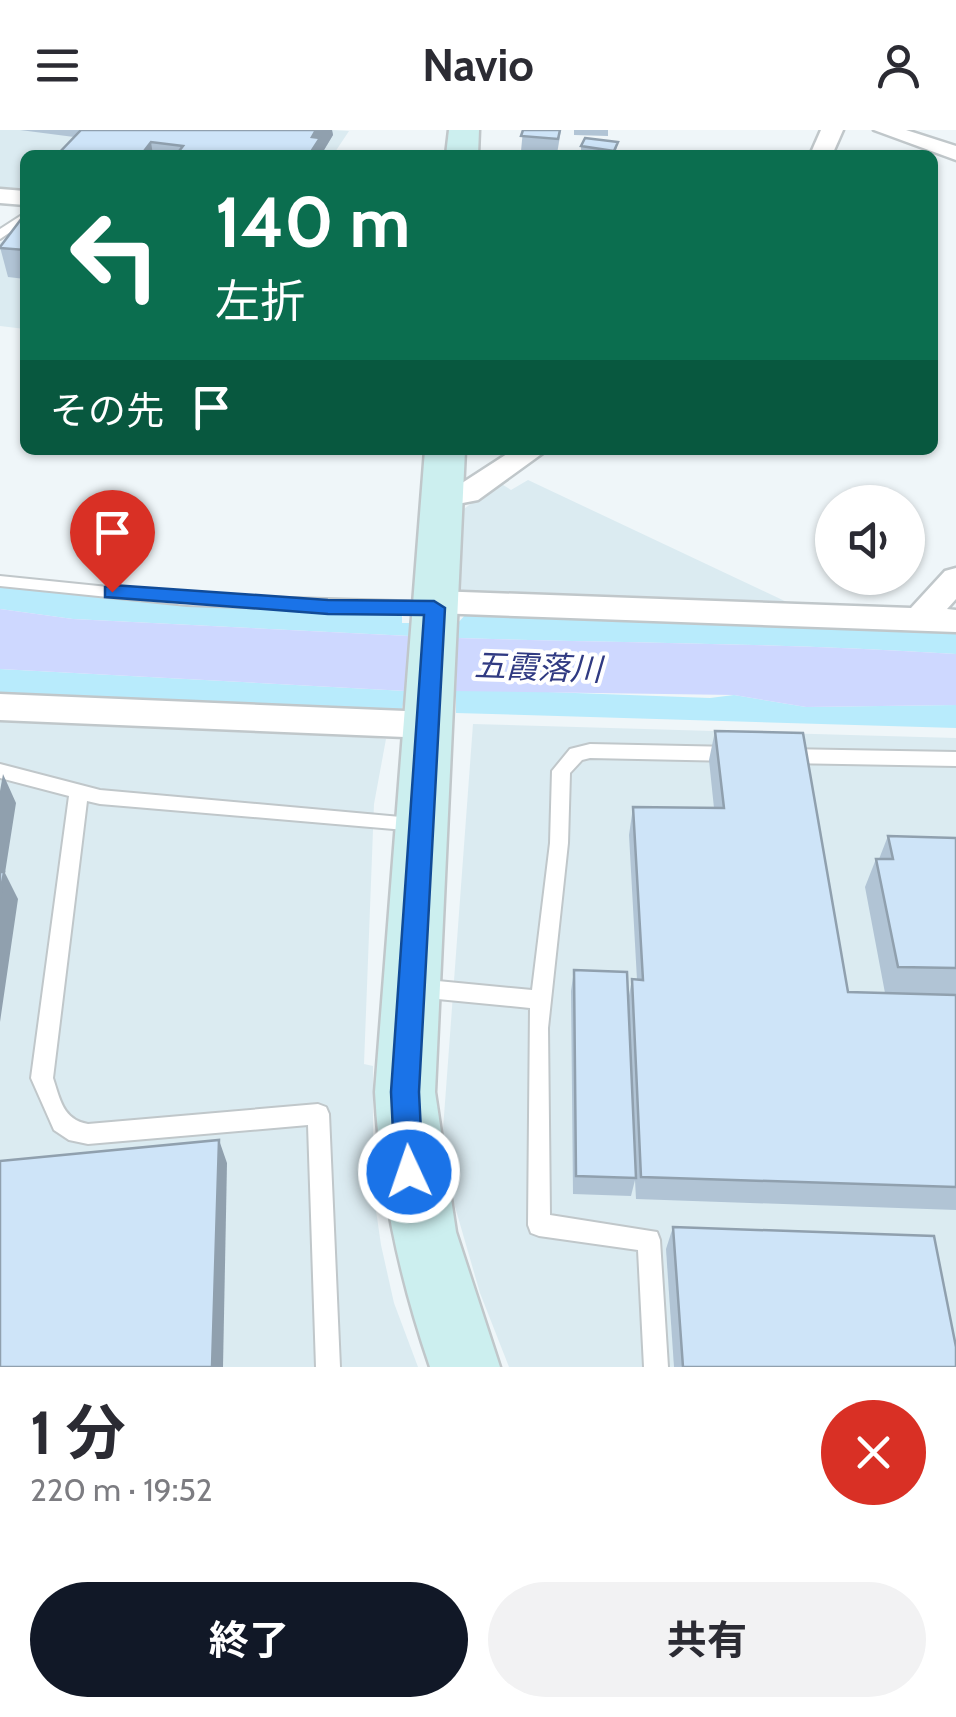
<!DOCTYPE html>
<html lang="ja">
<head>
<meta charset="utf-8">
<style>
	body { margin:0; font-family:Cabin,"Noto Sans JP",sans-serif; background:#f2f2f3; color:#2b2b33; height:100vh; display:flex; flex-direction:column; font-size:38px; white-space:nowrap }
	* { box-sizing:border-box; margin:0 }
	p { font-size:32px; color:#7c7c81 }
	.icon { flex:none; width:55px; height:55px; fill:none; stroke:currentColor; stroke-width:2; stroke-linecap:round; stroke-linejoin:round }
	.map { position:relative; height:1237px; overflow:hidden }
	.panel { display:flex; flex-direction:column; background:#fff; flex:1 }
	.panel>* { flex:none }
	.hud { position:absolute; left:20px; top:20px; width:918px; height:305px; border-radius:15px; box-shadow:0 2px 8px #0004; background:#0b6e4f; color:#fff; overflow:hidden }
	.buttons { position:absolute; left:815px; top:355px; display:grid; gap:20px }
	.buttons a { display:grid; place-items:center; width:110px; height:110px; border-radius:50%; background:#fff; box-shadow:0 2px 8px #0004; font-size:50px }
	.pin { position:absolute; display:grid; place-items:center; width:85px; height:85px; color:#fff; margin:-102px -42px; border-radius:50% 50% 50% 0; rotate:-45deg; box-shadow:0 0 10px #0007 }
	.pin .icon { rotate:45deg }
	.me { position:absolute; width:110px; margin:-55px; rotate:357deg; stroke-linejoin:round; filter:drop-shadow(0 0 8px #0008) }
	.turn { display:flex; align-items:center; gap:35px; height:210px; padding:0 30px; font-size:45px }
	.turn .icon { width:130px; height:130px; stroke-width:2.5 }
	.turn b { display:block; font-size:70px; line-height:85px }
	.then { display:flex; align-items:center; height:95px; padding:0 30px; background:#0003; gap:20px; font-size:38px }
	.round { display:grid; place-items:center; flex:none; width:105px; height:105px; border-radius:52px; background:#f2f2f3 }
	.head { display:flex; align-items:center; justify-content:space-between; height:170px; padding:0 30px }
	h1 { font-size:60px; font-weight:700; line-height:75px }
	.cta { display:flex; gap:20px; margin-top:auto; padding:20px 30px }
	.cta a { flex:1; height:115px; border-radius:60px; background:#111827; color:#fff; font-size:40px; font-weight:700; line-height:115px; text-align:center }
	.cta a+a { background:#f2f2f3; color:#2b2b33 }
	header { display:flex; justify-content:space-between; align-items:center; height:130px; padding:0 30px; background:#fff; font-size:45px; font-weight:700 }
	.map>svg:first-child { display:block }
</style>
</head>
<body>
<header><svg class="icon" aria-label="menu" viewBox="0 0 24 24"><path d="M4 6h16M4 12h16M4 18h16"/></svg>Navio<svg class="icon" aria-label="person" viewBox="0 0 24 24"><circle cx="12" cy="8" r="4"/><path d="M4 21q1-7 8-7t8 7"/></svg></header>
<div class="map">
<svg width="956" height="1237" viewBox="0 0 956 1237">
	<rect width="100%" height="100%" fill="#eff6f9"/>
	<!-- built -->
	<g fill="#dbebf1">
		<path d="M0 0H333L349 1 333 25H25V64L0 62Z"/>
		<path d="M25 93V199L0 196V113Z"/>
		<path d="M528 350 791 474 792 479 459 467 461 381 500 353 511 360Z"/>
		<path d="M0 588 286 598 386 609 374 674 364 934 373 936V1060L381 1115 394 1173 418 1237H0Z"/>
		<path d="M473 594 956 608V1237H509L480 1163 451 1063 442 1013Z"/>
	</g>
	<!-- green -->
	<g fill="#b8ebfc">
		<path d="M0 455 208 474 402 482V493H411L410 506 73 489 0 479Z"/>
		<path d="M466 484 956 497V524C790 513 624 513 457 508V494Z"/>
		<path d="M0 539 406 561 401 583 0 568Z"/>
		<path d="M497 560 710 568 734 565 806 577 956 575V598L456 583V561Z"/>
	</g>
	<!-- water -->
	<g fill="#ced8ff">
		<path d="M0 479 73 489 410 506 406 561 0 539Z"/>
		<path d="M457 508C624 513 790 513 956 524V575L806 577 734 565 456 561Z"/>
	</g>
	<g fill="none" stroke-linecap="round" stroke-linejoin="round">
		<!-- lane casing -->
		<g stroke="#c0c7ca" stroke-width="4">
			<g id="lane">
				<path d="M25 83V92L0 109V99Z"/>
				<path d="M0 446 187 465 433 472 441 478 433 484 187 475 0 456Z"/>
				<path d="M590 614 734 617 740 619 743 624 740 629 734 631 590 628 582 630 570 643 568 713 548 898 550 1085 657 1102 660 1110 668 1237H644L638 1120 539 1106 531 1103 528 1095 530 878 417 867 410 864 407 858 410 852 417 849 532 860 550 713 552 641 570 619Z"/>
				<path d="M785 619 956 622V636L785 633 779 631 776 626 779 621Z"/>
				<path d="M0 634 100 660 423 689 426 694 423 699 417 701 100 674 87 671 53 948C60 969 63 990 88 994L318 974 326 977 329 984 340 1237H316L308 995 88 1014 69 1010 54 1000 31 948 69 666 0 648Z"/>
			</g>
		</g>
		<!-- street casing -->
		<g stroke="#c0c7ca" stroke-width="5">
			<g id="street">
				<path d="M821 0H843L832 25H810Z"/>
				<path d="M874 0H906L956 16V30Z"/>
				<path d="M0 59 25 61V75L0 73Z"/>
				<path d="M513 320H547L478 370 442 377 427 368 432 361 459 355Z"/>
				<path d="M956 438V469L947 479 956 480V502L435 483 424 480 419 472 424 464 435 461 911 478 945 441Z"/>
				<path d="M0 564 429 582 441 586 446 595 441 604 429 608 0 590Z"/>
			</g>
		</g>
		<!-- secondary casing -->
		<g stroke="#c0c7ca" stroke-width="5">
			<g id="secondary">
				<path d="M449 0H479L478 25H446Z"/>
				<path d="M425 320H465L435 962 456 1102 500 1237H430C399 1147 380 1057 375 962Z"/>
			</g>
		</g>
		<!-- lane -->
		<use href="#lane" fill="#fff" fill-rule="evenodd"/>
		<!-- street -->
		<use href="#street" fill="#fff" fill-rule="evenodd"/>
		<!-- secondary -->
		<use href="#secondary" fill="#ccefef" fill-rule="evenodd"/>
	</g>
	<!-- wall -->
	<g fill="#b1c4d5">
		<path d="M20 0H332L333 5 321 25H57L74 7Z"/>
		<path d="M523 0H561L557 24 521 21Z"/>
		<path d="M574 0H608V6L574 5Z"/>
		<path d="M618 12 615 25 581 23V16Z"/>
		<path d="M25 84V149L8 147 0 117Z"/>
		<path d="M715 601 848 862 885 863 865 757 876 729H879L888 706 956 708V1080L636 1069 635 1050 631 1066 573 1064 571 861 574 840 628 871 632 849 637 850 629 705 633 677 714 678 709 630Z"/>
		<path d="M673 1097 954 1205 956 1237H674L666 1119Z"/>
	</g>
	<!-- shaded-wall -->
	<g fill="#90a0ae">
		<path d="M316 0H332L333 5 321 25H309L312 7Z"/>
		<path d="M151 12 153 25H141Z"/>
		<path d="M3 644 16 673 5 743 18 769 0 892V661Z"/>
		<path d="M219 1010 227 1033 223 1237H212Z"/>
	</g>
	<!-- building -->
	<g fill="#cee4f8" stroke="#90a0ae" stroke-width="2.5">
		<path d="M81 0H316L312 7 320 8 309 25H176L183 16 151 12 141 25H57Z"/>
		<path d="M523 0H560L558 9 521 6Z"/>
		<path d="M585 8 618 12 614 21 581 16Z"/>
		<path d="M25 84V120L0 118V117Z"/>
		<path d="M715 601 803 603 848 862 956 865V1057L641 1047 632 849 643 850 633 677 724 678Z"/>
		<path d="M888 706 956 708V838L898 837 876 729H893Z"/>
		<path d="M0 742H4L0 768Z"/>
		<path d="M574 840 627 842 636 1048 576 1046Z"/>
		<path d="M219 1010 212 1237H0V1031Z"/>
		<path d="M673 1097 934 1106 956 1217V1237H683Z"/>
	</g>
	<!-- route -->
	<path fill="#1a73e8" stroke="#114b97" stroke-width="2.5" d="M112 455 328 470 434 471 445 478 419 962 423 1042 419 1052 409 1056 399 1052 395 1042 391 962 424 485 328 484 105 467V457Z"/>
	<g text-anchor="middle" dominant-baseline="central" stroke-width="8" stroke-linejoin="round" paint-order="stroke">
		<!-- water labels -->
		<g font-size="32" font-style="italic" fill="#303a82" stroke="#fff">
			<text transform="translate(538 537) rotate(2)">五霞落川</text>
		</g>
	</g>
</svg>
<div class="buttons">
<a><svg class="icon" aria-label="sound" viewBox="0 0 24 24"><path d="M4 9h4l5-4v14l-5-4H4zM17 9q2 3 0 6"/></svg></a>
</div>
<div class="pin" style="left:112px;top:462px;background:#d93025"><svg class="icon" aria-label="arrive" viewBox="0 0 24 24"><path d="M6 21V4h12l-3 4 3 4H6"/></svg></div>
<svg class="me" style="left:409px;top:1042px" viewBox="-20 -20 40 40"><circle r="17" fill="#1a73e8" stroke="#fff" stroke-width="3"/><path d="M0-11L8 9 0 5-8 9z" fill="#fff"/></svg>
<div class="hud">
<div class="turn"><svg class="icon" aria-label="left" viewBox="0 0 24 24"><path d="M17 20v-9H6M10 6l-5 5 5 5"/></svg><div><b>140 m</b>左折</div></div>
<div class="then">その先<svg class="icon" aria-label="arrive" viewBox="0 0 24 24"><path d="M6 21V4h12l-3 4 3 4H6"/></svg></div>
</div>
</div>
<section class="panel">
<div class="head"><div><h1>1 分</h1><p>220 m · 19:52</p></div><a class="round" style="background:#d93025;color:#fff"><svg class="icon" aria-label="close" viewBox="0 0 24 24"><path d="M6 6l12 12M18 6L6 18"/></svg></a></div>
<div class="cta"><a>終了</a><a>共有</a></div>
</section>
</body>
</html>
